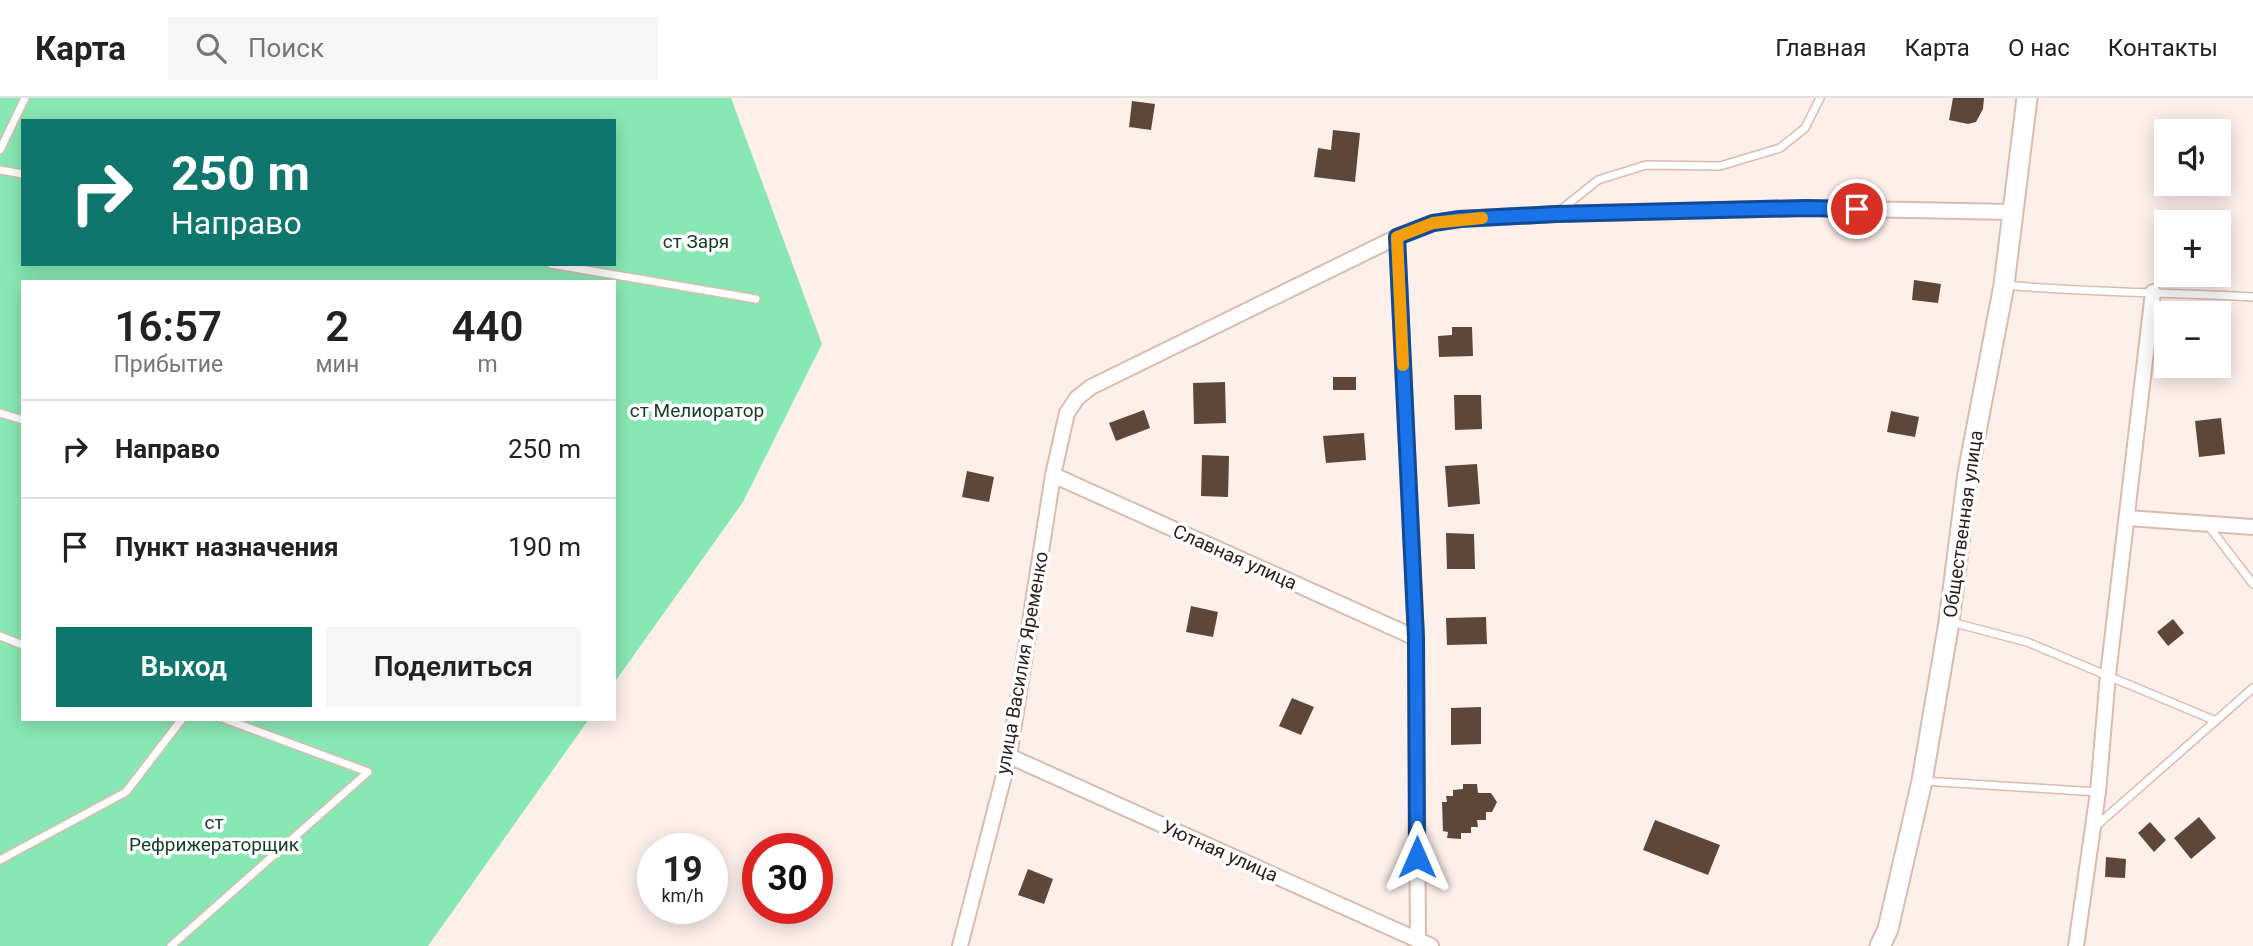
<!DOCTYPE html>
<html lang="ru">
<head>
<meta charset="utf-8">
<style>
	body { margin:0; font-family:Roboto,sans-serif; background:#f6f6f6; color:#222; height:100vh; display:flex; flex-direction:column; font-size:26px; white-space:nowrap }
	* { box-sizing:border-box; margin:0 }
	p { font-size:23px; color:#767676 }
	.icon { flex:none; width:38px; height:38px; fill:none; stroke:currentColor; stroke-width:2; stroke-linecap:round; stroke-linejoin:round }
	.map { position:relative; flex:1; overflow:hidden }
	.sheet { position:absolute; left:21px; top:182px; width:595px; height:441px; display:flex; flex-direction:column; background:#fff; border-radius:0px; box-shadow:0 4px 18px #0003 }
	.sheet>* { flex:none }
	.top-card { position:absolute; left:21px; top:21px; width:595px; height:147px; border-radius:0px; box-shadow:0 4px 18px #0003; background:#0f766e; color:#fff; overflow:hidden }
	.controls { position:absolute; left:2154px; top:21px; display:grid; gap:14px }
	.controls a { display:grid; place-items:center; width:77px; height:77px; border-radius:0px; background:#fff; box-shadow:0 4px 18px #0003; font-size:35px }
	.speed { position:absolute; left:637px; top:735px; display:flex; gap:14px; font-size:35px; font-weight:700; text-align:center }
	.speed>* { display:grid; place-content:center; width:91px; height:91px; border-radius:50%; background:#fff; box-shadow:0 4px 18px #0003; line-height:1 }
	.speed small { font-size:18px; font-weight:400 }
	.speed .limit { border:10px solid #d22; background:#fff; color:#111 }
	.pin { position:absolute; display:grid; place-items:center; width:60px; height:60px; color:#fff; margin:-30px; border:4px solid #fff; border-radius:50%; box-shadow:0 2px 7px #0007 }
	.me { position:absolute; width:77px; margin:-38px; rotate:0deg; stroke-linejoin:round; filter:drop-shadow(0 0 5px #0008) }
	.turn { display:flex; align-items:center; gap:24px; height:147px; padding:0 35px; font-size:32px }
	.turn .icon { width:91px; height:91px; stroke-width:2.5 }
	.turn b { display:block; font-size:49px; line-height:60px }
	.eta { display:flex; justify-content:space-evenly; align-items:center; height:119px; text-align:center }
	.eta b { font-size:42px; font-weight:600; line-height:49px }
	.action { display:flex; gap:14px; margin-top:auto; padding:14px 35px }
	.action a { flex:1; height:80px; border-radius:0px; background:#0f766e; color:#fff; font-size:28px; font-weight:600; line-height:80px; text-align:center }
	.action a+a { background:#f6f6f6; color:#222 }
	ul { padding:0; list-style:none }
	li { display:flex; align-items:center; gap:21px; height:98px; padding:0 35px; border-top:2px solid #e0e0e0 }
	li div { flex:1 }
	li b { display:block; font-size:26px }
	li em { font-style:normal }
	header { display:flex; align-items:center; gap:42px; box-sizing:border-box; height:98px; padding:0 35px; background:#fff; border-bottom:2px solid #e0e0e0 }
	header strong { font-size:33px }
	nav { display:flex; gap:38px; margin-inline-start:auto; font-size:24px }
	.search { width:490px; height:63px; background:#f6f6f6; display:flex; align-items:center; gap:18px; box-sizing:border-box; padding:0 24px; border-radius:0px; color:#767676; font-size:26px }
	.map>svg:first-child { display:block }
</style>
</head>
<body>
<header>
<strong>Карта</strong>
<div class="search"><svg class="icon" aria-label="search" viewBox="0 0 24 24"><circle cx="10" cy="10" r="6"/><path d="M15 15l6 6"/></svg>Поиск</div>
<nav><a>Главная</a><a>Карта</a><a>О нас</a><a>Контакты</a></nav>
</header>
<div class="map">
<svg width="2253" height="848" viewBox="0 0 2253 848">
	<rect width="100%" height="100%" fill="#fdefea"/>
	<!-- green -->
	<path fill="#88e8b4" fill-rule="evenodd" d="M0 0H731L822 246 743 404 614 585V184H23V621H589L428 848H0ZM23 23H614V166H23Z"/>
	<!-- building -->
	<g fill="#5e4638">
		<path d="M1953 0H1984L1983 11 1976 24 1968 26 1949 22Z"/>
		<path d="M1132 3 1155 6 1151 32 1129 29Z"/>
		<path d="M1333 32 1360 35 1355 84 1314 79 1318 50 1331 52Z"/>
		<path d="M1914 182 1941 186 1938 205 1912 202Z"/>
		<path d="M1452 229H1472L1473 258 1439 259 1438 238 1452 237Z"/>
		<rect x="1333" y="279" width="23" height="13"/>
		<path d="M1225 284 1226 325 1194 326 1193 285Z"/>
		<path d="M1454 297H1481L1482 331 1455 332Z"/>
		<path d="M1144 312 1150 330 1116 343 1109 325Z"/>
		<path d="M1891 313 1919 319 1915 339 1887 334Z"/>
		<path d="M2221 320 2225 356 2199 359 2195 323Z"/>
		<path d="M1364 335 1366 362 1326 365 1323 338Z"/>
		<path d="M1202 357 1229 358 1228 399 1201 398Z"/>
		<path d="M1477 366 1480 406 1448 409 1445 368Z"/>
		<path d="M967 373 994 379 989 404 962 399Z"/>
		<path d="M1446 435 1474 436 1475 471H1447Z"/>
		<path d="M1191 508 1218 514 1213 539 1186 534Z"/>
		<path d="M1486 519 1487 546 1447 547 1446 520Z"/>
		<path d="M2173 521 2184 535 2168 548 2157 534Z"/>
		<path d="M1292 600 1314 609 1301 637 1279 628Z"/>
		<path d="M1481 609V646L1451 647V610Z"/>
		<path d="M1463 686H1477L1478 695H1491L1497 704 1492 714H1486V722H1477L1478 729H1471V735H1461V741L1447 740 1448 734 1443 733 1442 704H1447L1446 698H1453V692L1463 691Z"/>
		<path d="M2199 719 2216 740 2191 761 2174 740Z"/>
		<path d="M1655 722 1720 747 1708 777 1643 752Z"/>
		<path d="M2150 724 2166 742 2154 754 2138 735Z"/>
		<path d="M2106 759 2126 761 2125 780 2105 779Z"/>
		<path d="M1028 771 1053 781 1044 806 1018 797Z"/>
	</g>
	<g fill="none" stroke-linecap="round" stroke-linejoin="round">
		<!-- lane casing -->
		<g stroke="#dabbaf" stroke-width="10">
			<g id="lane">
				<path d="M0 52 25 0"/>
				<path d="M0 72 23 76"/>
				<path d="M1558 114 1598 82 1646 67 1720 68 1780 50 1805 30 1820 0"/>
				<path d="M551 166 756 201"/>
				<path d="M2006 187C2088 195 2171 194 2253 199"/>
				<path d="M0 315 23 322"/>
				<path d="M2207 426 2253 486"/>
				<path d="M1951 524 2027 544 2216 623"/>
				<path d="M0 538 23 547"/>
				<path d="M1924 683 2098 694"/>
				<path d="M2096 728 2253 590"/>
				<path d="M0 762 126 694 182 621"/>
				<path d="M171 848 368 674 225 621"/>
			</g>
		</g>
		<!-- street casing -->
		<g stroke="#dabbaf" stroke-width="18">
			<g id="street">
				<path d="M1397 139 1416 540 1418 842"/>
				<path d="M1053 377 1416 540"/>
				<path d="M2127 420 2253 429"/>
				<path d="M1009 658 1431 848"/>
				<path d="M960 848 1009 658 1053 377 1067 315 1077 300 1091 289 1397 139 1433 125 1460 121 1556 116 1805 110 2012 114"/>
				<path d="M2076 848 2098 694 2108 577 2153 194"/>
			</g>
		</g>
		<!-- secondary casing -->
		<g stroke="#dabbaf" stroke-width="23">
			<path id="secondary" d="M1880 848 1888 831 1922 683 1949 524 1968 375 2004 187 2027 0"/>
		</g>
		<!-- lane -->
		<use href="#lane" stroke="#fff" stroke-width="7"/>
		<!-- street -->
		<use href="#street" stroke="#fff" stroke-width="14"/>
		<!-- secondary -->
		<use href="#secondary" stroke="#fff" stroke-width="19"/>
	</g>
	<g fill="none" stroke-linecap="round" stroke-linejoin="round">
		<!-- route casing -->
		<g stroke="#114b97" stroke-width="18">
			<path id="route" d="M1417 759 1416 540 1397 139 1433 125 1460 121 1556 116 1805 110 1857 111"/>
		</g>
		<!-- route -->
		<use href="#route" stroke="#1a73e8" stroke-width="12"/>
		<!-- slow -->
		<path stroke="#f59e0b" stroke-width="12" d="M1403 267 1397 139 1433 125 1482 120"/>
	</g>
	<g text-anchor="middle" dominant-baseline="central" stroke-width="7" stroke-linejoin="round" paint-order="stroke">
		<!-- park labels -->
		<g font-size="19" fill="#133d28" stroke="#fff">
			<text x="696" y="143">ст Заря</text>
			<text x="697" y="312">ст Мелиоратор</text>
			<text x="214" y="724">ст<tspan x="214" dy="22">Рефрижераторщик</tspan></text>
		</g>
		<!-- street labels -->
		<g font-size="19" fill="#2b1f1b" stroke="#fff">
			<text transform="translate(1963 426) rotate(-82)">Общественная улица</text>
			<text transform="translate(1235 459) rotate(24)">Славная улица</text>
			<text transform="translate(1022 565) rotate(-80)">улица Василия Яременко</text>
			<text transform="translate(1220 753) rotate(24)">Уютная улица</text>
		</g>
	</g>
</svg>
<div class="controls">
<a><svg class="icon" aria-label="sound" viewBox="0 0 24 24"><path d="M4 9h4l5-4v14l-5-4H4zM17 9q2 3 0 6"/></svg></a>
<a>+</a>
<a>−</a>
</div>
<div class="speed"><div>19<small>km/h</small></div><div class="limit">30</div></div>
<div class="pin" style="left:1857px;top:111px;background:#d93025"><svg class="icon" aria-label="arrive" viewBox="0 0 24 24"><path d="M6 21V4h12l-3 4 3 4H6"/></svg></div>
<svg class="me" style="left:1417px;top:759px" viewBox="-20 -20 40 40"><path d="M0-17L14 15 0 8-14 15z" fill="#1a73e8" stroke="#fff" stroke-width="4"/></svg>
<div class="top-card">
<div class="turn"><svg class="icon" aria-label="right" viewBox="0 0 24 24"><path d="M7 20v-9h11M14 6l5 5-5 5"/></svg><div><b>250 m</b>Направо</div></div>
</div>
<section class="sheet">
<div class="eta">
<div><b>16:57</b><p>Прибытие</p></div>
<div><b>2</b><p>мин</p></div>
<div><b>440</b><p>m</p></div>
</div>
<ul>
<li><svg class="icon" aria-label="right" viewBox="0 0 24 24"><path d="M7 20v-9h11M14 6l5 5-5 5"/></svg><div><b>Направо</b></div><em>250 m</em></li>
<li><svg class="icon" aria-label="arrive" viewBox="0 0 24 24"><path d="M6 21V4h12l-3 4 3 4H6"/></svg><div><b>Пункт назначения</b></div><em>190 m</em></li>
</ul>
<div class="action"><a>Выход</a><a>Поделиться</a></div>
</section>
</div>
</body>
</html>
